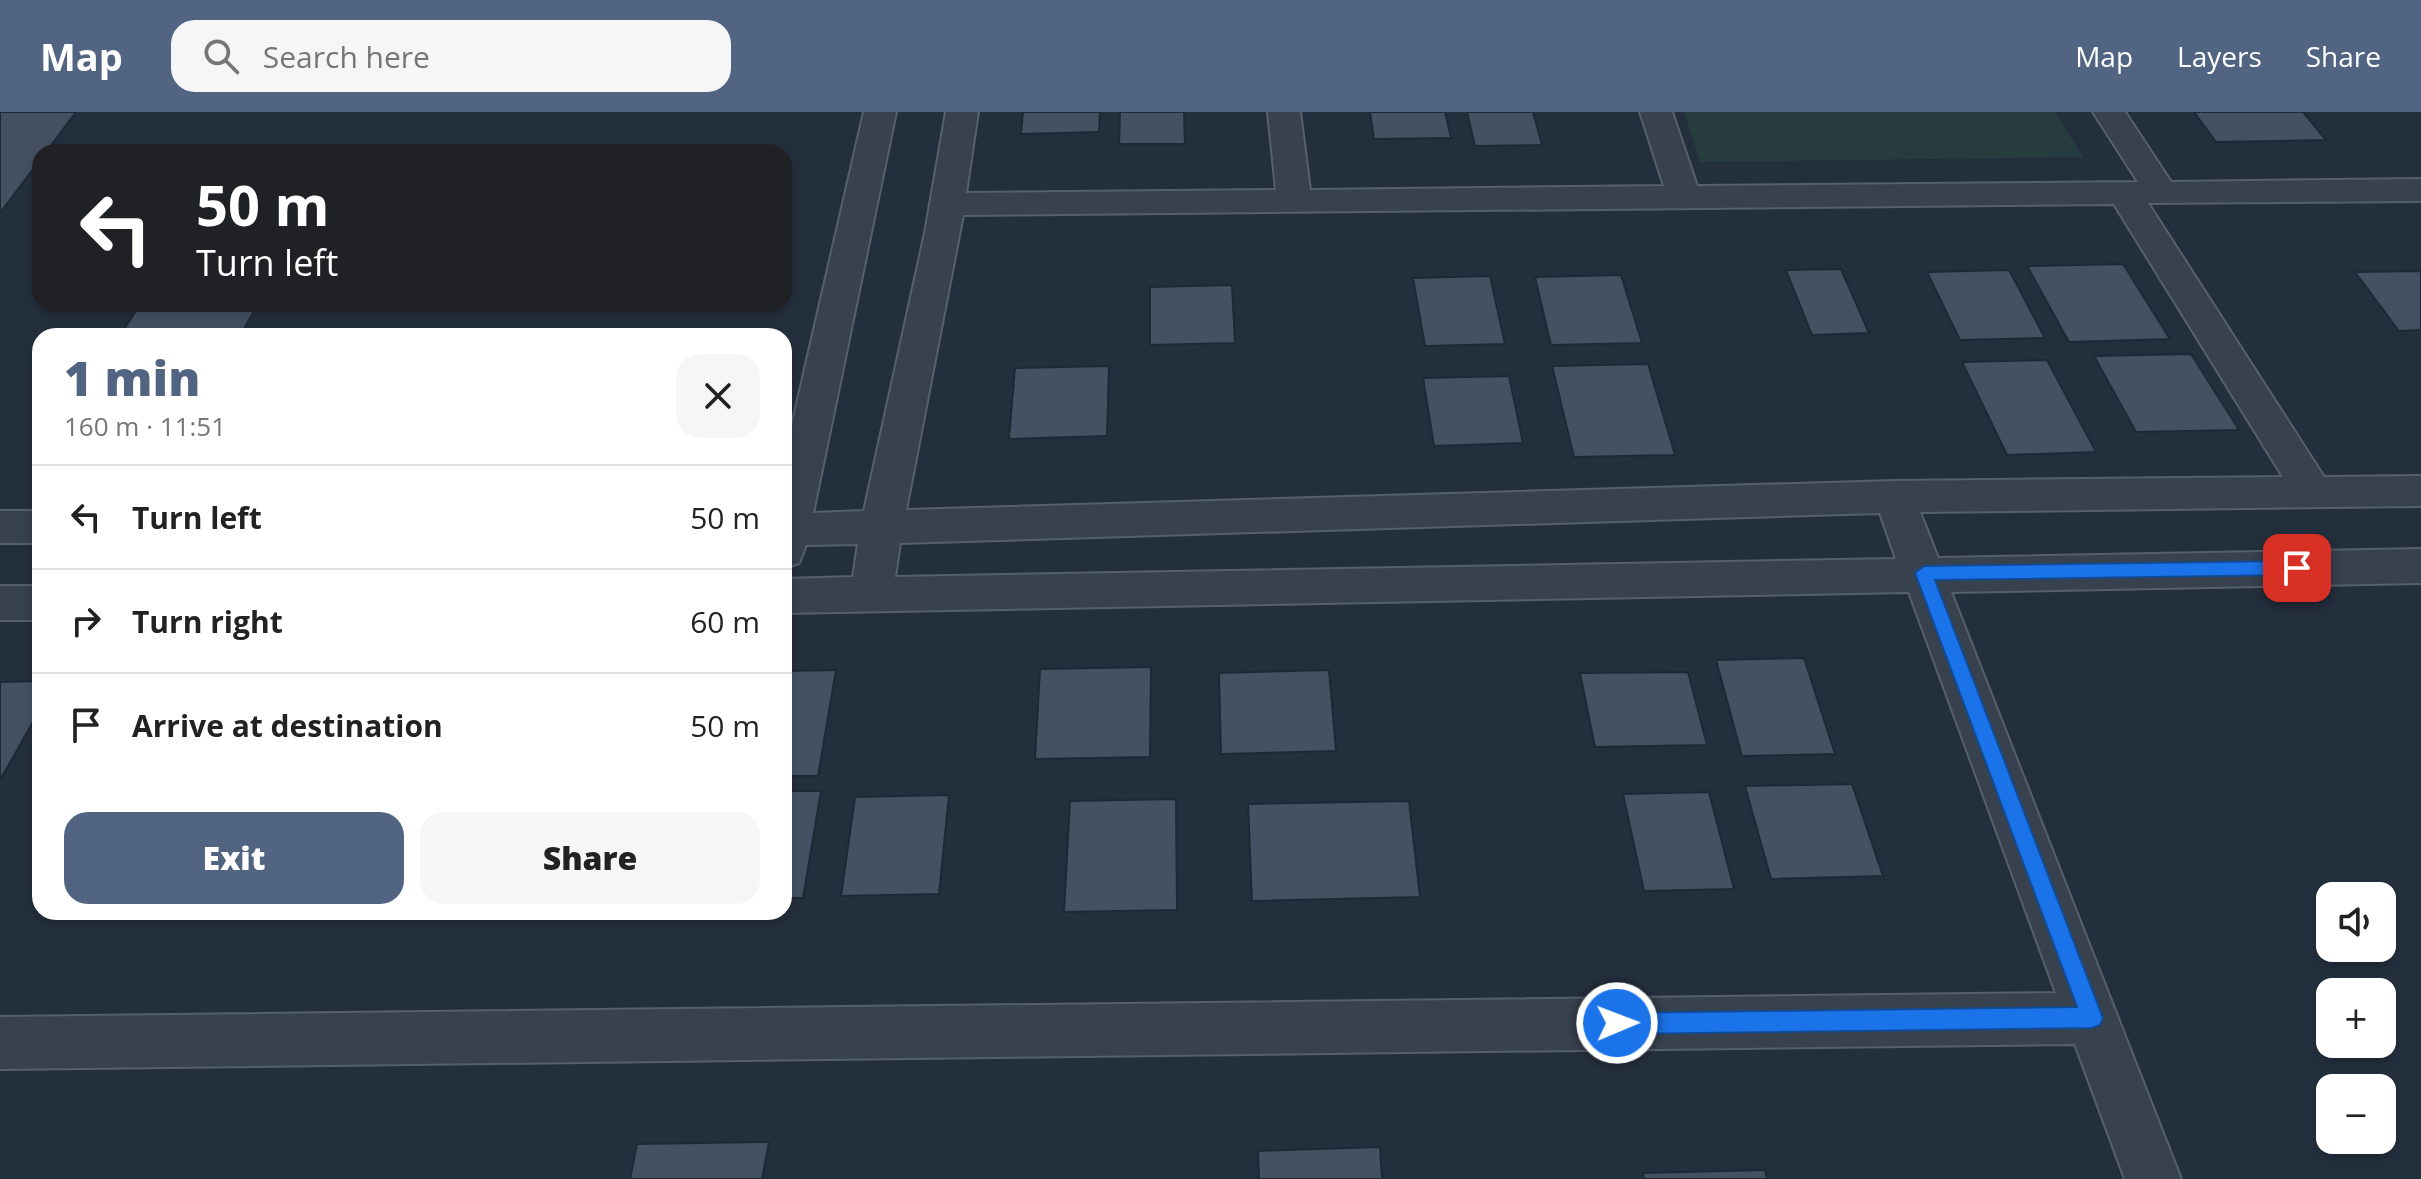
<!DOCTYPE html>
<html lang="en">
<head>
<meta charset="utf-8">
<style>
	body { margin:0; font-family:"Open Sans",sans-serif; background:#f6f6f6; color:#222; height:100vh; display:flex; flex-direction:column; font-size:30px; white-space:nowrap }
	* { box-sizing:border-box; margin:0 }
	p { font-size:26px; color:#767676 }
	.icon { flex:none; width:44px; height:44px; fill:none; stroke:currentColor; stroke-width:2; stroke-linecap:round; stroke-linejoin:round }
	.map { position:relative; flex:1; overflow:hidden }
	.details { position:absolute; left:32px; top:216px; width:760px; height:592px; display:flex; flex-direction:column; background:#fff; border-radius:24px; box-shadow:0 4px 12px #0003 }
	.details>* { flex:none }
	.banner { position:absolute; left:32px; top:32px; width:760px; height:168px; border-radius:24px; box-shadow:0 4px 12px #0003; background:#202124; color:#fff; overflow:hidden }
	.fabs { position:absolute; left:2316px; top:770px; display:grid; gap:16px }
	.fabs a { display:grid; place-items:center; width:80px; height:80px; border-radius:16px; background:#fff; box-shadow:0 4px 12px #0003; font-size:40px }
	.pin { position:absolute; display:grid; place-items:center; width:68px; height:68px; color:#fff; margin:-34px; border-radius:16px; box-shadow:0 4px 12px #0006 }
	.me { position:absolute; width:88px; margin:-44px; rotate:89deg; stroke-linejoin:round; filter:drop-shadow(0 0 6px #0008) }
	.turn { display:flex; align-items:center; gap:28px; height:168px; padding:0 32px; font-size:36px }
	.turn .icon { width:104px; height:104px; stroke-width:2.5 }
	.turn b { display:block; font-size:56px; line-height:68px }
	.round { display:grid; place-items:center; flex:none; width:84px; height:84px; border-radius:24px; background:#f6f6f6 }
	.overview { display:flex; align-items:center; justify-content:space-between; height:136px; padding:0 32px }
	h1 { font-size:48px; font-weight:800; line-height:60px; color:#516482 }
	.primary-button { display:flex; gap:16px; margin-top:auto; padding:16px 32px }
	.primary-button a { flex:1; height:92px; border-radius:24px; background:#516482; color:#fff; font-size:32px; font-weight:800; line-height:92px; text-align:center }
	.primary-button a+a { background:#f6f6f6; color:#222 }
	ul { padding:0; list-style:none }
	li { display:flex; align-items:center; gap:24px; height:104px; padding:0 32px; border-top:2px solid #e0e0e0 }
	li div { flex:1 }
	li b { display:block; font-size:30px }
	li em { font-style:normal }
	header { display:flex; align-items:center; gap:48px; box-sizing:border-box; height:112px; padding:0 40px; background:#516482; color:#fff }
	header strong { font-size:38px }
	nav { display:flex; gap:44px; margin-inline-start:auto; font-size:28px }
	.search { width:560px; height:72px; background:#f6f6f6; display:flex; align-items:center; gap:20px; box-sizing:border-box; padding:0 28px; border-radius:24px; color:#767676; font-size:30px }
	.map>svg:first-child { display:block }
</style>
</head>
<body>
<header>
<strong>Map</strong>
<div class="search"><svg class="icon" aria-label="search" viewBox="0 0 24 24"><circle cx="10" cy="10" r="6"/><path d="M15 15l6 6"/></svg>Search here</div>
<nav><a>Map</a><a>Layers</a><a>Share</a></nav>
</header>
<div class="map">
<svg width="2421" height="1067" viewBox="0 0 2421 1067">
	<rect width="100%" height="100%" fill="#242f3e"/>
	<!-- green -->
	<path fill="#263c3f" d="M1684 0H2055L2083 45 1700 50Z"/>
	<!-- building -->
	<g fill="#455162" stroke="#1f2835" stroke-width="2">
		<path d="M0 0H76L46 40H40V48L0 101Z"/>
		<path d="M1023 0H1100L1099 20 1021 22Z"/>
		<path d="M1120 0H1184L1185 32H1119Z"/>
		<path d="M1370 0H1445L1451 26 1374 27Z"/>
		<path d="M1467 0H1533L1542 33 1475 34Z"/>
		<path d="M2194 0H2303L2326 28 2216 30Z"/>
		<path d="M2123 152 2170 227 2069 230 2027 154Z"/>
		<path d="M1841 157 1869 221 1812 223 1786 158Z"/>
		<path d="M2009 158 2045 226 1960 228 1927 160Z"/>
		<path d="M2421 159V218L2399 219 2355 160Z"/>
		<path d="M1621 163 1642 231 1551 233 1535 165Z"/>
		<path d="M1490 164 1505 232 1425 234 1413 166Z"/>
		<path d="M1232 173 1235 231 1150 233V175Z"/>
		<path d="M140 192H258L240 224H120Z"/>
		<path d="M2191 242 2239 318 2136 320 2094 244Z"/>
		<path d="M2047 248 2096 340 2007 343 1962 250Z"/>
		<path d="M1648 252 1675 343 1574 345 1552 254Z"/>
		<path d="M1109 254 1107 324 1009 327 1015 256Z"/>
		<path d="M1509 264 1523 331 1434 334 1423 266Z"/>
		<path d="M1804 546 1835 642 1742 644 1716 548Z"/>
		<path d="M1151 555 1150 645 1035 647 1040 557Z"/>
		<path d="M836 558 818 664H784V559Z"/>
		<path d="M1329 558 1336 639 1221 642 1219 561Z"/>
		<path d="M1688 560 1707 633 1595 635 1580 561Z"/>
		<path d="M40 569V598L0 668V570Z"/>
		<path d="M1852 672 1883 764 1771 767 1745 674Z"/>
		<path d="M784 679H821L803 786H784Z"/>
		<path d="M1709 680 1734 777 1644 779 1623 682Z"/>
		<path d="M949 683 939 782 841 784 855 685Z"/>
		<path d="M1176 687 1177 798 1064 800 1070 689Z"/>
		<path d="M1409 689 1420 785 1252 789 1248 692Z"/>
		<path d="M769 1030 762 1067H630L637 1032Z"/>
		<path d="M1380 1035 1382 1067H1259L1258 1039Z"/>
		<path d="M1765 1058 1767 1067H1644L1643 1061Z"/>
	</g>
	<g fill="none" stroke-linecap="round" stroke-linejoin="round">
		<!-- minor casing -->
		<g stroke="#565f6c" stroke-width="4">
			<g id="minor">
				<path d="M864 0H896L813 401 864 399 925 121 946 0H978L966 81 1276 78 1268 0H1300L1310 78 1664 74 1640 0H1672L1697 74 2138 70 2093 0H2125L2171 70 2421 67V89L2148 91 2324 365 2421 364V394L1920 400 1938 446 2421 437V471L1951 480 2181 1067H2125L2075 932 0 957V905L2056 881 1909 480 784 501V467L853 465 858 432 806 433 799 451 784 456V348ZM2114 92 2283 365 1894 369 906 398 963 103ZM1880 401 1896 447 895 465 900 431Z"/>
				<rect x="0" y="399" width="40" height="32"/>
				<rect x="0" y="474" width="40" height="34"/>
			</g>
		</g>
		<!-- minor -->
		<use href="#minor" fill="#38414e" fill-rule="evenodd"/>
	</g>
	<!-- route -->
	<path fill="#1a73e8" stroke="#114b97" stroke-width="2" d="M2297 449 2306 456 2297 463 1935 468 2103 906 2100 913 2092 916 1617 922 1609 919 1606 911 1609 904 1617 901 2077 895 1915 461 1924 454Z"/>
</svg>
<div class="fabs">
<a><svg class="icon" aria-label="sound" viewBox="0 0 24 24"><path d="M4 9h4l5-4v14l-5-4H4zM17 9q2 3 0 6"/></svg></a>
<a>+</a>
<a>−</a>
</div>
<div class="pin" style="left:2297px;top:456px;background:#d93025"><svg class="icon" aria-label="arrive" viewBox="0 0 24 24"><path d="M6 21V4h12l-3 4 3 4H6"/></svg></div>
<svg class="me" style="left:1617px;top:911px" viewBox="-20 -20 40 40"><circle r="17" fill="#1a73e8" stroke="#fff" stroke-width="3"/><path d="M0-11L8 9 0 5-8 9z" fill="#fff"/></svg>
<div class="banner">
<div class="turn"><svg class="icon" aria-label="left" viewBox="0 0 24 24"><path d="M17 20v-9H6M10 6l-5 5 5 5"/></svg><div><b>50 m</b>Turn left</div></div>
</div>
<section class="details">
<div class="overview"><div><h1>1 min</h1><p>160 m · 11:51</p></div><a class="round"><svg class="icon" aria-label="close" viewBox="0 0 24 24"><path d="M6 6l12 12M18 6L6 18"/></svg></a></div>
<ul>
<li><svg class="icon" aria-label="left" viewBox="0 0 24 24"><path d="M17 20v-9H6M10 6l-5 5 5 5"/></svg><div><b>Turn left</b></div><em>50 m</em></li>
<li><svg class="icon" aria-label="right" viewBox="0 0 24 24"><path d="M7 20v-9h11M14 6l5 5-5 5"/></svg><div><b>Turn right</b></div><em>60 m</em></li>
<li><svg class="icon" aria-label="arrive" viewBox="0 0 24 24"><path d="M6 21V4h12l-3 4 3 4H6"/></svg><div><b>Arrive at destination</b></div><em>50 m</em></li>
</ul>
<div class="primary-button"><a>Exit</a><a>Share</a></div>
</section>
</div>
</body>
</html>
